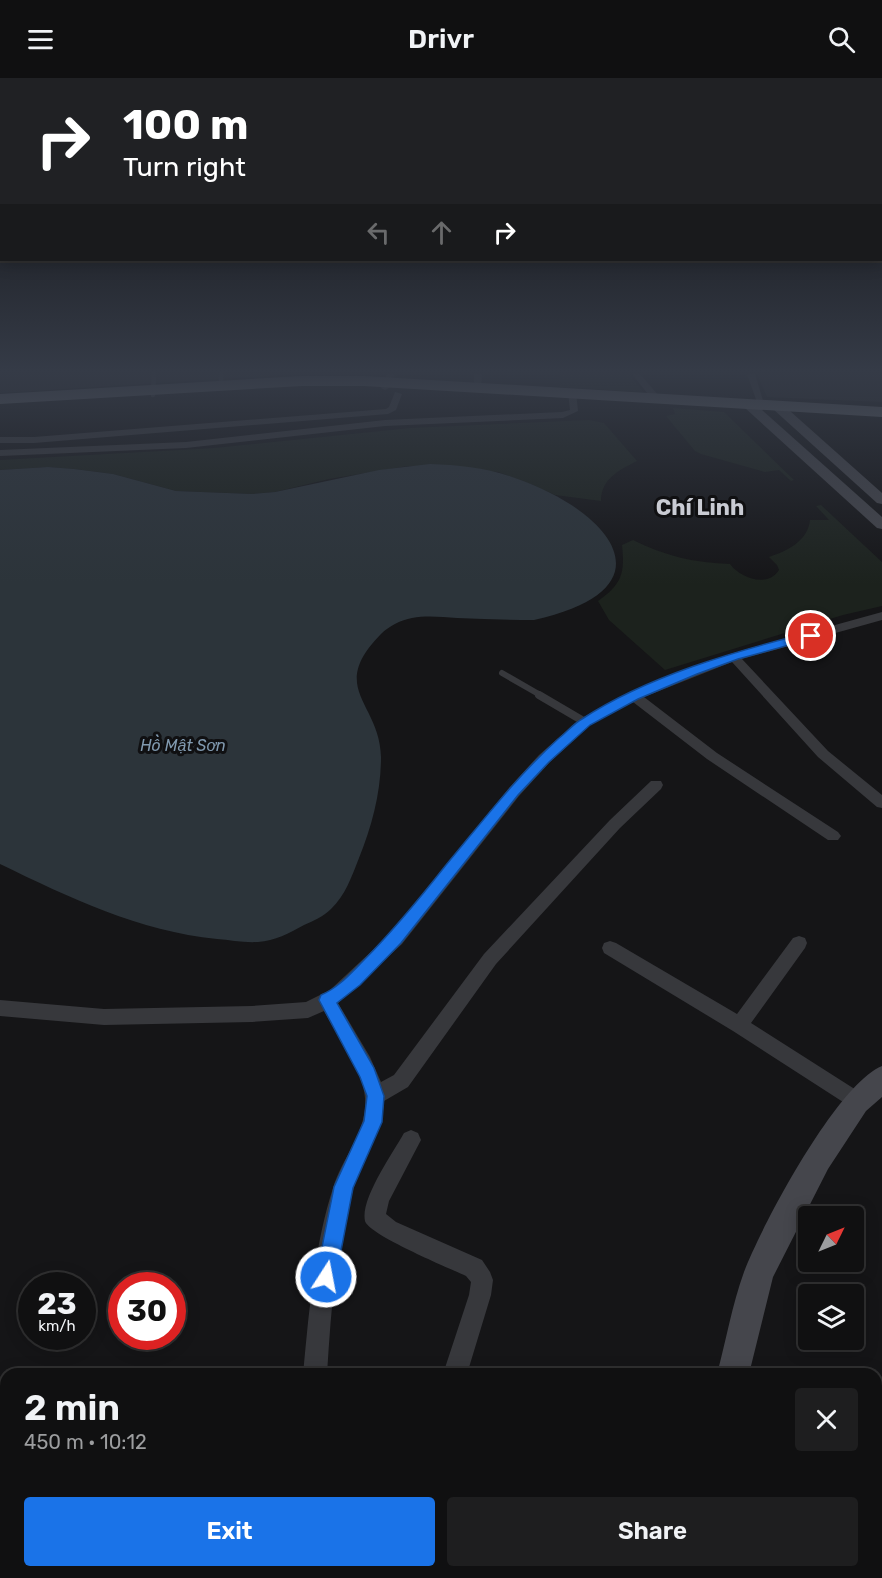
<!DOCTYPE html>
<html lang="en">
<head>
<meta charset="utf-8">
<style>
	body { margin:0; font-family:Rubik,sans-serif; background:#1e1e1f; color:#f1f3f6; height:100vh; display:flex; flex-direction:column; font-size:22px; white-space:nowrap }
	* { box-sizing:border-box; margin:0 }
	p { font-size:20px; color:#9c9d9f }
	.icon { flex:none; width:33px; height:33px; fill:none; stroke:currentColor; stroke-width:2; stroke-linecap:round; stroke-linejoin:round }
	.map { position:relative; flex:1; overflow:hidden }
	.sheet { position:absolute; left:0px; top:1290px; width:882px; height:210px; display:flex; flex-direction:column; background:#101011; border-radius:18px 18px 0 0; box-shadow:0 3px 15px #0003,0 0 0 2px #303031 }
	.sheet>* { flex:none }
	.banner { position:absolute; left:0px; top:0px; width:882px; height:183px; box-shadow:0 3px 15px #0003,0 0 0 2px #303031; background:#202124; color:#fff; overflow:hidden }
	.needle { width:39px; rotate:47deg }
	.controls { position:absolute; left:798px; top:1128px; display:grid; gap:12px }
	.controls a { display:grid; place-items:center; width:66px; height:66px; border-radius:6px; background:#101011; box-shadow:0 3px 15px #0003,0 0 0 2px #303031; font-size:30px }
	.speed { position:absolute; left:18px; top:1194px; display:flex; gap:12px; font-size:30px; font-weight:700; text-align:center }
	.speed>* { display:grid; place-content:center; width:78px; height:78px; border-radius:50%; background:#101011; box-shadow:0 3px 15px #0003,0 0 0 2px #303031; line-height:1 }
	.speed small { font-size:15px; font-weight:400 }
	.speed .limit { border:9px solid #d22; background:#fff; color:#111 }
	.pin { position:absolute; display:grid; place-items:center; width:51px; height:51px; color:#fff; margin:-26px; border:3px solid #fff; border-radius:50%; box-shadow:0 2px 6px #0007 }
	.me { position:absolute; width:66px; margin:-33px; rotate:11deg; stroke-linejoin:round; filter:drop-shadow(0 0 4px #0008) }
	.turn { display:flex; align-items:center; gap:21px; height:126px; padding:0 24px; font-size:27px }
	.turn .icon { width:78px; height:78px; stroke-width:2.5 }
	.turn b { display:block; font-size:42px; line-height:51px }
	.lanes { display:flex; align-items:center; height:57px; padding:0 24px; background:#0003; justify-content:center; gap:30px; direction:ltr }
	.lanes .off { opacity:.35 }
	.round { display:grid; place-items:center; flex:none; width:63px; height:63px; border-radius:6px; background:#1e1e1f }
	.summary { display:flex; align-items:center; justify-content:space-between; height:102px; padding:0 24px }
	h1 { font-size:36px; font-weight:600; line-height:45px }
	.action { display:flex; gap:12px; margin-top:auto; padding:12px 24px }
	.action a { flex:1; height:69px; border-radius:6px; background:#1a73e8; color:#fff; font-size:24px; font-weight:600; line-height:69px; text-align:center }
	.action a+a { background:#1e1e1f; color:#f1f3f6 }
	header { display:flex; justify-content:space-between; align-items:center; height:78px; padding:0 24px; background:#101011; font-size:27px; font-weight:600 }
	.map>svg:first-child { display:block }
</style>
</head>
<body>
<header><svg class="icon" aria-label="menu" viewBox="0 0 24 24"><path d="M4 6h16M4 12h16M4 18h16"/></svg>Drivr<svg class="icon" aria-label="search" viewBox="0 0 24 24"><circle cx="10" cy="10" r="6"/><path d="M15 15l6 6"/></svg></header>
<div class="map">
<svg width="882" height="1500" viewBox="0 0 882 1500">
	<rect width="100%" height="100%" fill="#151517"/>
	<!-- built -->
	<g fill="#222224">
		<path d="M0 296H299L0 315Z"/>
		<path d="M757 296H882V324L767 319Z"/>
	</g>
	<!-- green -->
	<g fill="#1c221d">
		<path d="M560 296H629L643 314 560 309Z"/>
		<path d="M673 330 724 334 794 402 791 403 779 392 765 394 701 376 695 373 666 338 675 336Z"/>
		<path d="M589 342 604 345 637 383C619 392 601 401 601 423L555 417 533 407 498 394 408 388 329 401 275 414 252 416 176 413 113 396 74 391 48 389 0 392V382L214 370 410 350Z"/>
		<path d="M821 427 882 484V528L843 537 665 592 609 542 598 523C622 506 625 495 622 467L633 462C664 478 696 485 730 486 740 500 768 510 779 492L777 487 769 479C787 473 808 463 810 442H829L816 428Z"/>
	</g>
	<!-- water -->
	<path fill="#2c343a" d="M430 386C459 387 488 390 515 400 611 433 675 511 534 542 509 542 483 541 457 540 442 539 427 537 412 540 401 542 389 548 381 556 327 611 380 624 381 679 381 714 372 748 359 780 352 798 345 818 331 831 323 839 313 843 304 847 289 855 275 863 258 864 245 865 230 862 217 861 139 853 70 820 0 786V392L48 389 74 391 113 396 176 413 252 416 275 414 379 392Z"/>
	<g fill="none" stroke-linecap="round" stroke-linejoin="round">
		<!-- lane-far2 -->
		<g stroke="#37383c" stroke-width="4.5">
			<path d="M221 296V308"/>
			<path d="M153 317 154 296"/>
		</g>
		<!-- lane-far1 -->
		<path stroke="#37383c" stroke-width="6" d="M502 595 542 618"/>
		<!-- lane -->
		<path stroke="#37383c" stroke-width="8" d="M539 617 585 644"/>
		<!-- street -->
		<g fill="#37383c" fill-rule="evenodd">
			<path d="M387 296H395L389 310 385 312 381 310Z"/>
			<path d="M474 296H482L481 311 474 309Z"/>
			<path d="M632 296H640L658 317V321H652Z"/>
			<path d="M747 296H755L765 329 758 327Z"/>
			<path d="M572 311 576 314 578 333 563 340 385 348 186 370 0 378V372L186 364 385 342 562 334 570 332 568 314Z"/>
			<path d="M395 314 402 316 396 332 388 336 34 365H0V359H34L386 331 389 329Z"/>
			<path d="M882 534V542L742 581 828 673 882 717V730L877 729 818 679 732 584 644 619 717 675 838 754 841 758 838 762H828L707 681 633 624 590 647 549 685 519 718 402 866 338 925 370 979 381 1004 394 997 484 876 610 742 651 703H661L663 707 661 711 620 750 496 886 408 1009 384 1023C383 1055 363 1079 354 1109 335 1169 331 1234 327 1296H303C309 1234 314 1169 333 1110 342 1080 368 1052 365 1020 363 989 338 959 324 933L308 940 252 944 104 947 0 938V922L104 931 252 928 306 924 330 912 390 856 509 710 539 677 580 641 629 615 730 576Z"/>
			<path d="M799 858 805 860 807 865 805 870 751 945 864 1017 867 1024 864 1031 857 1033 733 953 604 875 602 870 604 865 610 863 616 865 737 936 793 860Z"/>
			<path d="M411 1052 418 1055 421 1062 389 1123 386 1136 396 1144 482 1182 490 1194 493 1202 491 1217 467 1296H443L469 1217 471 1204 466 1198C449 1190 369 1157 365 1143 360 1121 393 1075 404 1055Z"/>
			<path d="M876 1414 882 1417V1443L876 1440Z"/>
			<path d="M284 1494H310L309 1500H283Z"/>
			<path d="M780 1494H817L819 1500H782Z"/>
		</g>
		<!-- secondary -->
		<g fill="#45464c" fill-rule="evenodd">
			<path d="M748 322 752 323 882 439V451L877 450 744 329V323Z"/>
			<path d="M777 324 781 325 882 415V426L877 425 773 331 771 328Z"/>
			<path d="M882 988V1019L866 1033 828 1091 773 1199 749 1296H717C726 1263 732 1227 744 1194 762 1147 837 1006 882 988Z"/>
			<rect x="687" y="1494" width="36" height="6"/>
		</g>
		<!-- highway -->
		<path fill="#63666d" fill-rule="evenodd" d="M302 298H364L882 329V339L364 308H302L0 326V316Z"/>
	</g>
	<!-- sky -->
	<linearGradient id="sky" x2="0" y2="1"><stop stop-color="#0c0c0d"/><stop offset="0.58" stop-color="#353b47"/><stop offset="1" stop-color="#353b47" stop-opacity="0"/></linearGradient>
	<rect width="882" height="506" fill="url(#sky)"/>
	<!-- route -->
	<path fill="#1a73e8" stroke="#114b97" stroke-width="1.5" d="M811 554 815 555V560L738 581 697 596 638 621 590 647 549 684 518 717 401 865 360 907 337 925 374 990 384 1018 382 1044 353 1110 336 1199 333 1206 326 1209 319 1206 316 1199 334 1109 364 1043 367 1018 360 999 319 922 321 917C338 910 350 896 363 883 393 853 420 820 446 787 482 744 516 699 558 661 566 655 573 646 582 641 647 598 736 573 811 554Z"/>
	<g text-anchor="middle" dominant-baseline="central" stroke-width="6" stroke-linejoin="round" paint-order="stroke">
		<!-- water labels -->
		<g font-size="16" font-style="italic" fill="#819ab0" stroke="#101012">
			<text x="183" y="667">Hồ Mật Sơn</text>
		</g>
		<!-- far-town labels -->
		<g font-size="22" font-weight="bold" fill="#c9cbd3" stroke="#101012">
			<text x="700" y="429">Chí Linh</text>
		</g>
	</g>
</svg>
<div class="controls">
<a><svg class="needle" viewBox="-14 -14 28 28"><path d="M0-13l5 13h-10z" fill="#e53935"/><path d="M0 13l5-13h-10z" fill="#9c9d9f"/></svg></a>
<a><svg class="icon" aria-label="layers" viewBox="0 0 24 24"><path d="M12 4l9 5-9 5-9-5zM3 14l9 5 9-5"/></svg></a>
</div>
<div class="speed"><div>23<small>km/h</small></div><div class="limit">30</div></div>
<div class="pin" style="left:811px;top:558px;background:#d93025"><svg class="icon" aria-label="arrive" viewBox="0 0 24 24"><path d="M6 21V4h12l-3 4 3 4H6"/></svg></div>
<svg class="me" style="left:326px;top:1199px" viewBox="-20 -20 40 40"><circle r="17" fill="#1a73e8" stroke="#fff" stroke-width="3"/><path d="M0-11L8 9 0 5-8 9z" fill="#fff"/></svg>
<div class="banner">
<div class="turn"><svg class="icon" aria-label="right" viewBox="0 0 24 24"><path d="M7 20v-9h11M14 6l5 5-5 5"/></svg><div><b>100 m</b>Turn right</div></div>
<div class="lanes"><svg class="icon off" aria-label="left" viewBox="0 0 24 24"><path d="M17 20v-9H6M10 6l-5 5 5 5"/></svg><svg class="icon off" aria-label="ahead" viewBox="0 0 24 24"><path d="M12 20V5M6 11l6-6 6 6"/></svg><svg class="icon" aria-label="right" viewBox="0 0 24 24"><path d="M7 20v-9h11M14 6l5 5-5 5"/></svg></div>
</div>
<section class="sheet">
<div class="summary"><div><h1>2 min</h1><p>450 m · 10:12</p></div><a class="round"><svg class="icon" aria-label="close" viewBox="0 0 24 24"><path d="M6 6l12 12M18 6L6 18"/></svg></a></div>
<div class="action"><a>Exit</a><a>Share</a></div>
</section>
</div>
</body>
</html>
